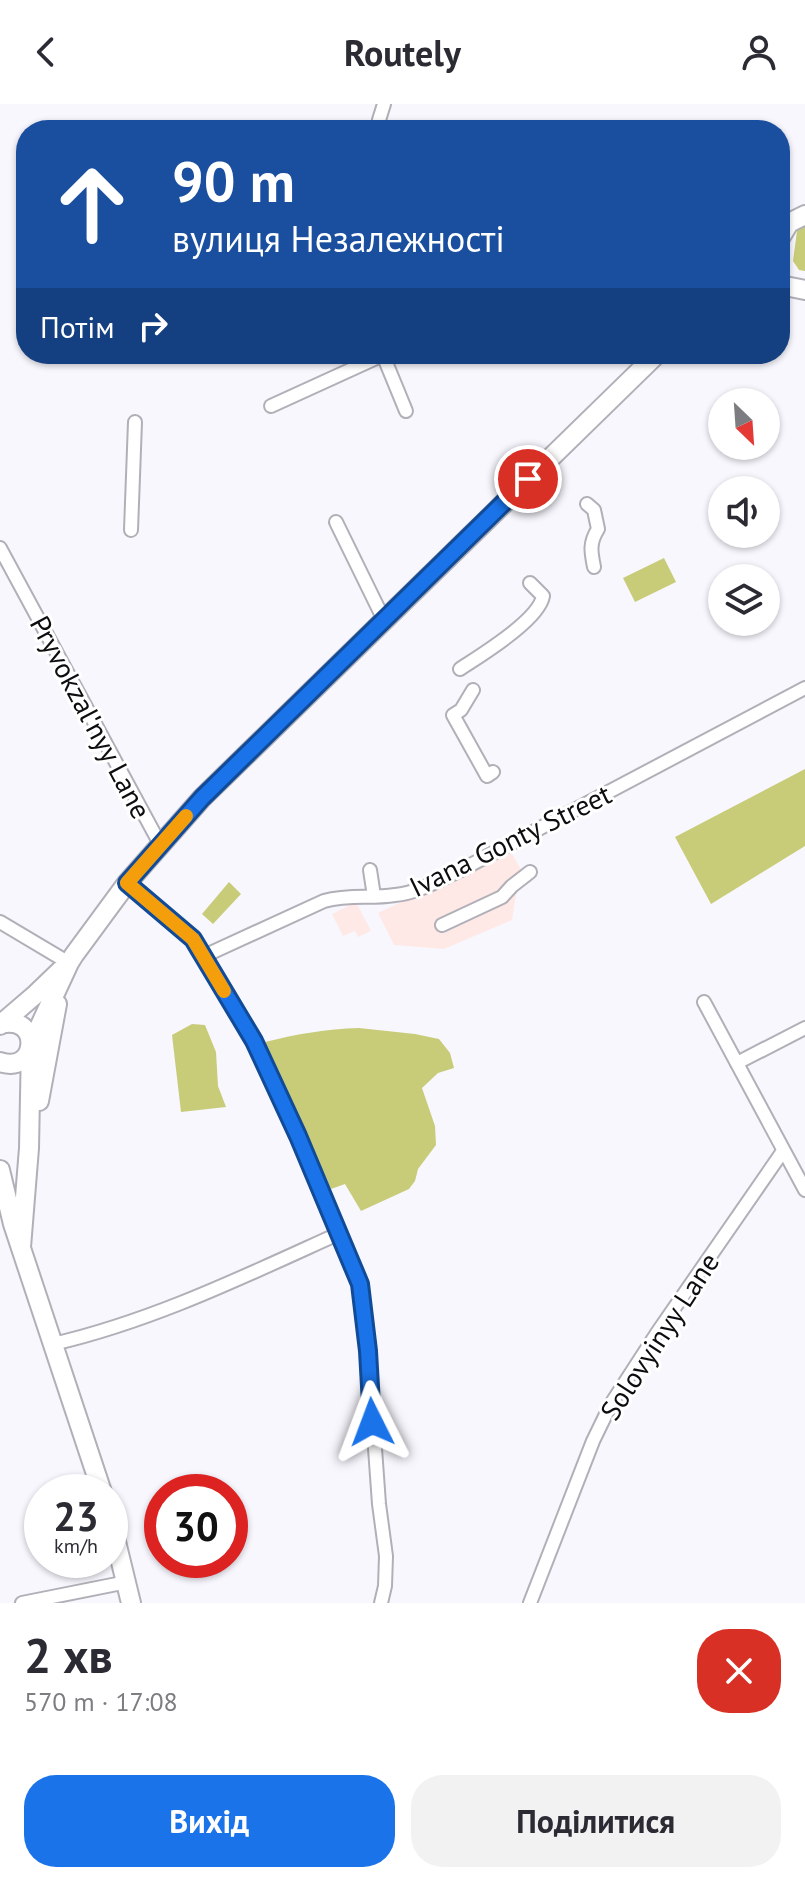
<!DOCTYPE html>
<html lang="uk">
<head>
<meta charset="utf-8">
<style>
	body { margin:0; font-family:"PT Sans",sans-serif; background:#f2f2f3; color:#2b2b33; height:100vh; display:flex; flex-direction:column; font-size:30px; white-space:nowrap }
	* { box-sizing:border-box; margin:0 }
	p { font-size:26px; color:#7c7c81 }
	.icon { flex:none; width:44px; height:44px; fill:none; stroke:currentColor; stroke-width:2; stroke-linecap:round; stroke-linejoin:round }
	.map { position:relative; height:1499px; overflow:hidden }
	.sheet { display:flex; flex-direction:column; background:#fff; flex:1 }
	.sheet>* { flex:none }
	.guide { position:absolute; left:16px; top:16px; width:774px; height:244px; border-radius:32px; box-shadow:0 2px 6px #0004; background:#1a4fa0; color:#fff; overflow:hidden }
	.needle { width:52px; rotate:155deg }
	.fabs { position:absolute; left:708px; top:284px; display:grid; gap:16px }
	.fabs a { display:grid; place-items:center; width:72px; height:72px; border-radius:50%; background:#fff; box-shadow:0 2px 6px #0004; font-size:40px }
	.speed { position:absolute; left:24px; top:1370px; display:flex; gap:16px; font-size:40px; font-weight:700; text-align:center }
	.speed>* { display:grid; place-content:center; width:104px; height:104px; border-radius:50%; background:#fff; box-shadow:0 2px 6px #0004; line-height:1 }
	.speed small { font-size:20px; font-weight:400 }
	.speed .limit { border:12px solid #d22; background:#fff; color:#111 }
	.pin { position:absolute; display:grid; place-items:center; width:68px; height:68px; color:#fff; margin:-34px; border:4px solid #fff; border-radius:50%; box-shadow:0 2px 8px #0007 }
	.me { position:absolute; width:88px; margin:-44px; rotate:357deg; stroke-linejoin:round; filter:drop-shadow(0 0 6px #0008) }
	.turn { display:flex; align-items:center; gap:28px; height:168px; padding:0 24px; font-size:36px }
	.turn .icon { width:104px; height:104px; stroke-width:2.5 }
	.turn b { display:block; font-size:56px; line-height:68px }
	.then { display:flex; align-items:center; height:76px; padding:0 24px; background:#0003; gap:16px; font-size:30px }
	.round { display:grid; place-items:center; flex:none; width:84px; height:84px; border-radius:32px; background:#f2f2f3 }
	.summary { display:flex; align-items:center; justify-content:space-between; height:136px; padding:0 24px }
	h1 { font-size:48px; font-weight:700; line-height:60px }
	.action { display:flex; gap:16px; margin-top:auto; padding:16px 24px }
	.action a { flex:1; height:92px; border-radius:32px; background:#1a73e8; color:#fff; font-size:32px; font-weight:700; line-height:92px; text-align:center }
	.action a+a { background:#f2f2f3; color:#2b2b33 }
	header { display:flex; justify-content:space-between; align-items:center; height:104px; padding:0 24px; background:#fff; font-size:36px; font-weight:700 }
	.map>svg:first-child { display:block }
</style>
</head>
<body>
<header><svg class="icon" aria-label="back" viewBox="0 0 24 24"><path d="M15 5l-7 7 7 7"/></svg>Routely<svg class="icon" aria-label="person" viewBox="0 0 24 24"><circle cx="12" cy="8" r="4"/><path d="M4 21q1-7 8-7t8 7"/></svg></header>
<div class="map">
<svg width="805" height="1499" viewBox="0 0 805 1499">
	<rect width="100%" height="100%" fill="#f8f7fe"/>
	<!-- industrial -->
	<g fill="#fee9e6">
		<path d="M510 746 520 764 512 816 444 845 394 841 378 809Z"/>
		<path d="M356 798 371 827 358 833 355 827 343 832 332 810Z"/>
	</g>
	<!-- green -->
	<g fill="#c8cc78">
		<path d="M805 120V167L799 166 793 157 797 127Z"/>
		<path d="M664 454 676 478 635 498 623 474Z"/>
		<path d="M805 665V742L711 800 675 733Z"/>
		<path d="M229 778 241 790 213 820 202 810Z"/>
		<path d="M192 920 205 921 216 948 218 982 226 1003 181 1008 172 931Z"/>
		<path d="M359 924 415 930 439 935 450 949 454 964 438 969 422 984 435 1022 436 1041 418 1065 415 1077 409 1085 361 1107 345 1080 331 1085 265 938C297 930 326 925 359 924Z"/>
	</g>
	<g fill="none" stroke-linecap="round" stroke-linejoin="round">
		<!-- minor casing -->
		<g stroke="#b1b0b8" stroke-width="16">
			<g id="minor">
				<path d="M381 26 379 16 384 0"/>
				<path d="M383 251 406 307"/>
				<path d="M271 302 385 250"/>
				<path d="M587 400 594 406 598 425C589 439 591 448 594 463"/>
				<path d="M336 418 384 516"/>
				<path d="M131 426 135 318"/>
				<path d="M0 444 160 740"/>
				<path d="M460 565C481 551 539 516 543 492L530 479"/>
				<path d="M473 586 461 606 453 611 487 672 493 668"/>
				<path d="M370 766 374 792"/>
				<path d="M0 818 69 859"/>
				<path d="M442 821 502 793 512 782 530 768"/>
				<path d="M204 852 324 797C350 790 370 795 395 791 418 789 441 775 461 766L805 584"/>
				<path d="M704 898 805 1086"/>
				<path d="M737 959 805 924"/>
				<path d="M340 1129 360 1180 368 1247 379 1400 386 1452 385 1482 381 1499"/>
				<path d="M53 1240C153 1217 247 1171 340 1129L254 937 204 852 193 835 127 779"/>
				<path d="M22 1499 127 1478"/>
				<path d="M530 1499 593 1337 611 1300 657 1229 783 1047"/>
			</g>
		</g>
		<!-- secondary casing -->
		<g stroke="#b1b0b8" stroke-width="22">
			<g id="secondary">
				<path d="M780 134 789 119 805 111"/>
				<path d="M780 181 805 186"/>
				<path d="M0 920C42 909 39 971 0 958"/>
				<path d="M0 921 36 890 61 866"/>
				<path d="M39 997 57 900"/>
				<path d="M0 1066 13 1120 102 1388"/>
				<path d="M21 1143 29 1044 31 941 69 859 74 851 127 779 202 694 657 250"/>
				<path d="M110 1413 131 1499"/>
			</g>
		</g>
		<!-- minor -->
		<use href="#minor" stroke="#fff" stroke-width="12"/>
		<!-- secondary -->
		<use href="#secondary" stroke="#fff" stroke-width="18"/>
	</g>
	<g fill="none" stroke-linecap="round" stroke-linejoin="round">
		<!-- route casing -->
		<g stroke="#114b97" stroke-width="20">
			<path id="route" d="M372 1318 368 1247 360 1180 298 1032 254 937 193 835 127 779 202 694 528 375"/>
		</g>
		<!-- route -->
		<use href="#route" stroke="#1a73e8" stroke-width="14"/>
		<!-- slow -->
		<path stroke="#f59e0b" stroke-width="14" d="M186 712 127 779 193 835 224 887"/>
	</g>
	<g text-anchor="middle" dominant-baseline="central" stroke-width="6" stroke-linejoin="round" paint-order="stroke">
		<!-- street labels -->
		<g font-size="28" fill="#0d0d0f" stroke="#fff">
			<text transform="translate(91 613) rotate(62)">Pryvokzalʹnyy Lane</text>
			<text transform="translate(510 736) rotate(-26)">Ivana Gonty Street</text>
			<text transform="translate(659 1232) rotate(-57)">Solovyinyy Lane</text>
		</g>
	</g>
</svg>
<div class="fabs">
<a><svg class="needle" viewBox="-14 -14 28 28"><path d="M0-13l5 13h-10z" fill="#e53935"/><path d="M0 13l5-13h-10z" fill="#7c7c81"/></svg></a>
<a><svg class="icon" aria-label="sound" viewBox="0 0 24 24"><path d="M4 9h4l5-4v14l-5-4H4zM17 9q2 3 0 6"/></svg></a>
<a><svg class="icon" aria-label="layers" viewBox="0 0 24 24"><path d="M12 4l9 5-9 5-9-5zM3 14l9 5 9-5"/></svg></a>
</div>
<div class="speed"><div>23<small>km/h</small></div><div class="limit">30</div></div>
<div class="pin" style="left:528px;top:375px;background:#d93025"><svg class="icon" aria-label="arrive" viewBox="0 0 24 24"><path d="M6 21V4h12l-3 4 3 4H6"/></svg></div>
<svg class="me" style="left:372px;top:1318px" viewBox="-20 -20 40 40"><path d="M0-17L14 15 0 8-14 15z" fill="#1a73e8" stroke="#fff" stroke-width="4"/></svg>
<div class="guide">
<div class="turn"><svg class="icon" aria-label="ahead" viewBox="0 0 24 24"><path d="M12 20V5M6 11l6-6 6 6"/></svg><div><b>90 m</b>вулиця Незалежності</div></div>
<div class="then">Потім<svg class="icon" aria-label="right" viewBox="0 0 24 24"><path d="M7 20v-9h11M14 6l5 5-5 5"/></svg></div>
</div>
</div>
<section class="sheet">
<div class="summary"><div><h1>2 хв</h1><p>570 m · 17:08</p></div><a class="round" style="background:#d93025;color:#fff"><svg class="icon" aria-label="close" viewBox="0 0 24 24"><path d="M6 6l12 12M18 6L6 18"/></svg></a></div>
<div class="action"><a>Вихід</a><a>Поділитися</a></div>
</section>
</body>
</html>
